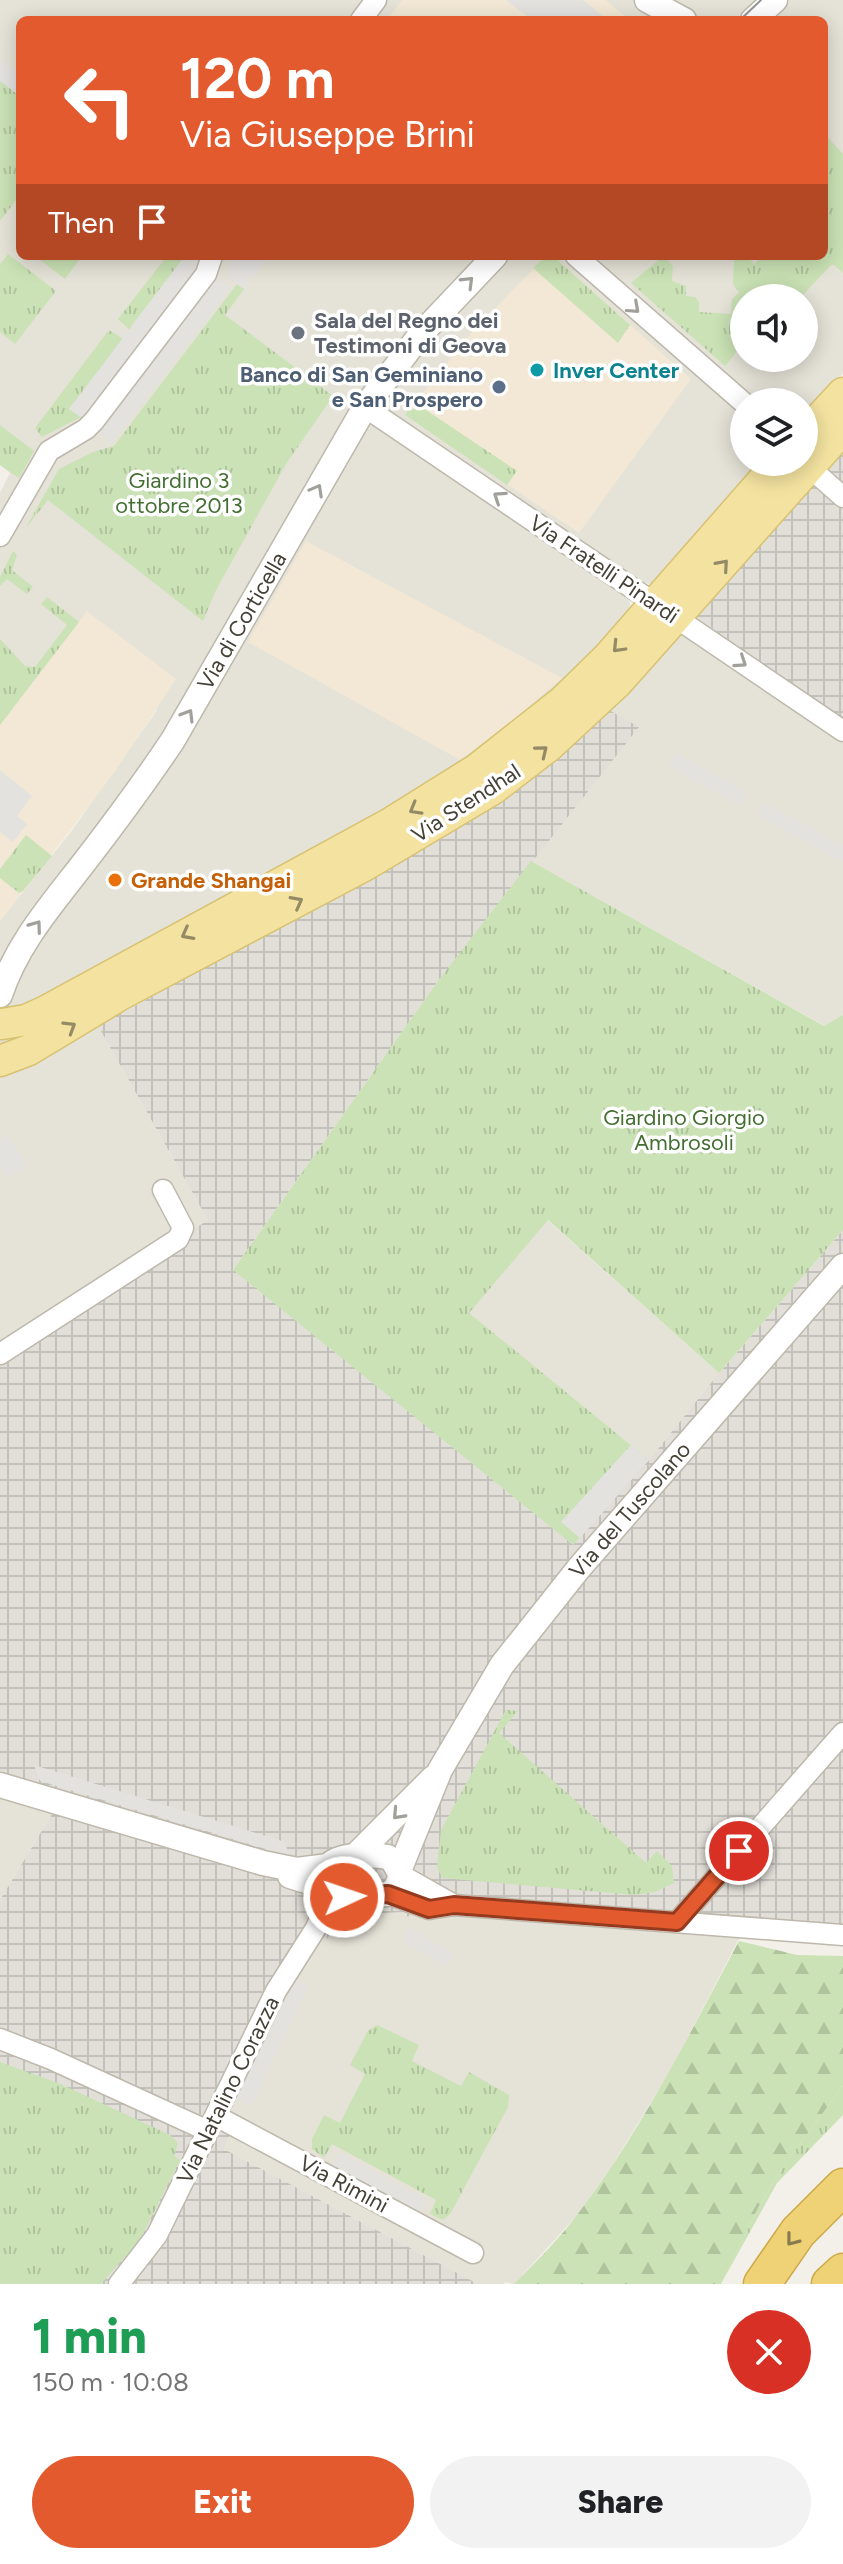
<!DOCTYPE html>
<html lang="en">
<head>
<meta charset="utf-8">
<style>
	body { margin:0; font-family:Figtree,sans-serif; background:#f2f2f2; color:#202124; height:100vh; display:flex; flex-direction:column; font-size:30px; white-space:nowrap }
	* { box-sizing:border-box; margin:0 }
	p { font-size:26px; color:#757577 }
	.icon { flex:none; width:44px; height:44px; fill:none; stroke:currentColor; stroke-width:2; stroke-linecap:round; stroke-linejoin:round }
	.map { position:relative; height:2284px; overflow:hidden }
	.sheet { display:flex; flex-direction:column; background:#fff; flex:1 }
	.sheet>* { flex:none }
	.banner { position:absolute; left:16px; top:16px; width:812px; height:244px; border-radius:12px; box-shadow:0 4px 20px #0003; background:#e35a2e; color:#fff; overflow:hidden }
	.buttons { position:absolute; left:730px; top:284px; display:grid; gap:16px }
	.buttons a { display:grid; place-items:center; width:88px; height:88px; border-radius:50%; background:#fff; box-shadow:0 4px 20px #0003; font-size:40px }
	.pin { position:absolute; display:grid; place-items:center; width:68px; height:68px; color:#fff; margin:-34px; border:4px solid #fff; border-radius:50%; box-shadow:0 2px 8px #0007 }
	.me { position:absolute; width:88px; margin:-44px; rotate:87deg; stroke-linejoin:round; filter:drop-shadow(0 0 6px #0008) }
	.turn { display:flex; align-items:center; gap:28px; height:168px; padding:0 32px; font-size:36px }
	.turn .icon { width:104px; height:104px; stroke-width:2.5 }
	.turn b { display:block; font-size:56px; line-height:68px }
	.then { display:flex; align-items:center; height:76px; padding:0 32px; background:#0003; gap:16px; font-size:30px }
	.round { display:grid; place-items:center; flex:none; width:84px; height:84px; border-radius:42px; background:#f2f2f2 }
	.head { display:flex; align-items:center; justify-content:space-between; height:136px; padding:0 32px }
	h1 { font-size:48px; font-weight:800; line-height:60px; color:#1e9e55 }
	.action { display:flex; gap:16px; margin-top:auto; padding:16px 32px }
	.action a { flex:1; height:92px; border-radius:48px; background:#e35a2e; color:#fff; font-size:32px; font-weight:800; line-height:92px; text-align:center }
	.action a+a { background:#f2f2f2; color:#202124 }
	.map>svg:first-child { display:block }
</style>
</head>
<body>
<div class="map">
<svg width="843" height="2284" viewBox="0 0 843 2284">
	<defs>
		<pattern id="industrial-grid" width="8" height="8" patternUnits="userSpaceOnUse" patternTransform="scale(2)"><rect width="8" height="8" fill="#e2dfd9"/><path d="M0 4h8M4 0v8" fill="none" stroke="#c3c1bb"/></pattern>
		<pattern id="grass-tufts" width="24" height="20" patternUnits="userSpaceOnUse" patternTransform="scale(2)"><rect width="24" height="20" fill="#cae2b5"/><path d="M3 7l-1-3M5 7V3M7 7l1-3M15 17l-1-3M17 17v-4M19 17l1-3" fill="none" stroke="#afc39c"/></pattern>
		<pattern id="forest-firs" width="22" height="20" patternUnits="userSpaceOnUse" patternTransform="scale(2)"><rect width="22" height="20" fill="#cae2b5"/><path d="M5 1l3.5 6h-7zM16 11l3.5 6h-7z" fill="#afc39c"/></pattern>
	</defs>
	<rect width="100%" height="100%" fill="#f2f0e8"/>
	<!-- residential -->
	<g fill="#e5e2d7" fill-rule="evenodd">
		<path d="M0 0H843V373L804 414V402H744V462H761L654 585 643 582 629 600 631 609 627 617 544 698 480 750 98 1026 208 1220 0 1355V921L73 829 157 710 87 612 0 725V493L10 473 0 465ZM20 20H824V256H20ZM744 298H804V358H744Z"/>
		<path d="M696 616 841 725 843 724V1015L825 1026 531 861 638 727 609 710Z"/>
		<path d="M547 1220 719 1373 649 1460 468 1313Z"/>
		<path d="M0 1780 61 1799 0 1900Z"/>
		<path d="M422 1898 745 1927 669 2073 611 2167 579 2213 514 2284 505 2282 504 2284H478L224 2149 234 2125 216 2116 315 1930 327 1938 338 1922 349 1915 404 1912Z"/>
	</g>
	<!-- commercial -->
	<g fill="#f2e8d5">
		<path d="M402 0H606L629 20H387Z"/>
		<path d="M546 256H553L691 379 579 533 405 415 472 332Z"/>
		<path d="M306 541 405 594 562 678 511 722 460 760 248 642Z"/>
		<path d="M87 611 176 679 114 773 0 921V725Z"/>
	</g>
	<!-- industrial -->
	<g fill="url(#industrial-grid)">
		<path d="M843 451V724L842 726 696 616Z"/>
		<path d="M609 710 639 727 438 981 233 1270 649 1460 719 1373 843 1230V1935L423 1898 408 1917 404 1912 349 1915 338 1922 327 1939 315 1930 217 2115 234 2125 224 2149 478 2284H0V1900L61 1799 0 1780V1355L208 1220 98 1026 441 839 499 800Z"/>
	</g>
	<!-- grass -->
	<g fill="url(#grass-tufts)">
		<path d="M0 81 20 96V195L0 221Z"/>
		<path d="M824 133 843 154V273L834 265H831L800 298H794L787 292 782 298H744V343L725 366 631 283 661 258H666L673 266 672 281 686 286V296L695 297 699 302V312L731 314 732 299 739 292 733 284 734 260 739 257H748L754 264 763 256H824Z"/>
		<path d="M8 254 56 291 15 344 0 332V264Z"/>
		<path d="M35 256H82L65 279Z"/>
		<path d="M167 256H185L132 325V332L118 319Z"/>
		<path d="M546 256H553L630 325 618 343 533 268Z"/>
		<path d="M237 284 244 289 225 315 333 396 286 464 216 590 203 621 48 500 25 529 59 469 93 452 114 446Z"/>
		<path d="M109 330 126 341 69 409 81 417 42 437 35 428Z"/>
		<path d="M414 402 517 471 507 485 405 415Z"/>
		<path d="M0 425 34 451 19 478 0 465Z"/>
		<path d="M13 551 17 555 12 570 33 587 27 594 7 579 0 586V577Z"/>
		<path d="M47 597 79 622 0 725V639L25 666 35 667 67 625 41 604Z"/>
		<path d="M26 835 52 856 23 891 19 893 0 878V869Z"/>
		<path d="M531 861 824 1026 843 1015V1230L719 1373 548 1220 469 1313 649 1460 573 1545 233 1270 438 981Z"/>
		<path d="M506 1710 518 1711 499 1733 646 1863 657 1851 672 1866 674 1883 655 1892 634 1895 442 1878 437 1867 441 1830Z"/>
		<path d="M377 2025 419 2045 412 2061 461 2086 469 2072 509 2095 508 2107 450 2214 443 2220 430 2214 436 2200 332 2144 324 2158 312 2149V2139L324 2115 340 2123 365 2074 350 2065 368 2031Z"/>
		<path d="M0 2062 58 2083 170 2135 178 2143 174 2156 180 2160 140 2240 101 2284H0Z"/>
		<path d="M843 2086V2115L777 2183 721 2284 759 2206 781 2169Z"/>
	</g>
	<!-- forest -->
	<path fill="url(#forest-firs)" d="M739 1941 797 1955 843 1956V2086L781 2169 759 2206 721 2284H514C537 2261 561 2237 580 2211 643 2128 690 2033 739 1941Z"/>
	<!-- parking -->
	<g fill="#e4e2df">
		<path d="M506 0H583L608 20H532Z"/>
		<path d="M0 60 20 75V96L0 81Z"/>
		<path d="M185 256 199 264 82 418 69 409Z"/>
		<path d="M230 256H269L244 289 228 277Z"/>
		<path d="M218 278 231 287 112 443 99 433Z"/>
		<path d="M676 753 747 792 741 806 669 767Z"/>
		<path d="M0 770 32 796 17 816 27 824 13 842 0 832Z"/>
		<path d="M765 803 843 845V863L758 815Z"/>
		<path d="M7 1134 27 1165 7 1178 0 1168V1138Z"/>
		<path d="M631 1445 649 1460 580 1538 561 1522Z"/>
		<path d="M34 1765 285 1842 289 1856 40 1781Z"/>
		<path d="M409 1928 454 1953 447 1966 402 1941Z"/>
		<path d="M296 1979 308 1987 251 2106 236 2099Z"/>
		<path d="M339 2153 426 2200 419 2212 332 2166Z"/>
	</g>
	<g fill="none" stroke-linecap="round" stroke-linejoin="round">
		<!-- minor casing -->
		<g stroke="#bdb8ab" stroke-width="23">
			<g id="minor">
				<path d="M361 20 376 0"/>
				<path d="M576 256 744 403"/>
				<path d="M365 407 843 731"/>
				<path d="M809 467 843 497"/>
				<path d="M0 536 49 451 86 429 94 421 206 274 212 256"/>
				<path d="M0 1354 178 1239 183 1228 163 1190"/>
				<path d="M401 1875 454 1905"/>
				<path d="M388 1894 429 1909 454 1905 843 1935"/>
				<path d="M677 1922 843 1733"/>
				<path d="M0 2039 51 2059 208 2131"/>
				<path d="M216 2116 473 2253"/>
				<path d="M119 2284 157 2235 276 1991 316 1928 331 1891"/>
			</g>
		</g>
		<!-- tertiary casing -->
		<g stroke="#bdb8ab" stroke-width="27">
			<g id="tertiary">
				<path d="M647 0 684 20"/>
				<path d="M753 20 775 0"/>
				<path d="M0 995C17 943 53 903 86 860 116 821 145 782 173 740L365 407 421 334 495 256"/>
				<path d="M0 1785 263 1863 297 1870 328 1866"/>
				<path d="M355 1856 433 1778"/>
				<path d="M399 1871 440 1770 502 1665 579 1568 843 1266"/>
				<path d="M290 1876 328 1888 336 1895 344 1897 388 1894 396 1888 401 1875 393 1861 388 1857C367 1853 310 1853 328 1888"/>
			</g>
		</g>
		<!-- primary casing -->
		<g stroke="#d7c271" stroke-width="33">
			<g id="primary">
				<path d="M804 435 843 393"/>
				<path d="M2 1024 26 1020 46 1011 389 824 477 769 563 701 608 657 779 462"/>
				<path d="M0 1061 29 1050 120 995 362 867 493 789 549 746 617 683 843 429"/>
			</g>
		</g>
		<!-- motorway casing -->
		<g stroke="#cda847" stroke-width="39">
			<g id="motorway">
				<path d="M762 2284 798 2232 843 2187"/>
				<path d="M830 2284 843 2272"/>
			</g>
		</g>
		<!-- minor -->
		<use href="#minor" stroke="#fff" stroke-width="20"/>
		<!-- tertiary -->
		<use href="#tertiary" stroke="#fff" stroke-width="24"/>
		<!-- primary -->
		<use href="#primary" stroke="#f4e3a0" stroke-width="30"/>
		<!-- motorway -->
		<use href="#motorway" stroke="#efd276" stroke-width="36"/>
		<!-- tram -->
		<path stroke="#969696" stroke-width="2" d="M740 20 761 0"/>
	</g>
	<!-- one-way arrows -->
	<defs><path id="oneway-chevron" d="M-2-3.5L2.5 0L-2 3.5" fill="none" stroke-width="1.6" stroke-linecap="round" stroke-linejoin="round" transform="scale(2)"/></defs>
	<g stroke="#a2a09b">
		<use href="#oneway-chevron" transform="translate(468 282) rotate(-45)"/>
		<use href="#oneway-chevron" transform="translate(634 308) rotate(42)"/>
		<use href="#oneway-chevron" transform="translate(317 490) rotate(-61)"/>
		<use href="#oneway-chevron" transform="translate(499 497) rotate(-146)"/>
		<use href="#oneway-chevron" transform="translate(741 662) rotate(34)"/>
		<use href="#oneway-chevron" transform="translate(188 715) rotate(-59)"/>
		<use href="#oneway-chevron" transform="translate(36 926) rotate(-54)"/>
		<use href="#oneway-chevron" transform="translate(398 1814) rotate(133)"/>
	</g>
	<g stroke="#948a66">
		<use href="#oneway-chevron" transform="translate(723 565) rotate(-49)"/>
		<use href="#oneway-chevron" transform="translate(618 647) rotate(134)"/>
		<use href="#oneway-chevron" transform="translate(542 751) rotate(-39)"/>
		<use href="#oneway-chevron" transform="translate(415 809) rotate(150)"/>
		<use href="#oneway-chevron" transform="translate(297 902) rotate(-28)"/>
		<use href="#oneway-chevron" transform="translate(187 934) rotate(152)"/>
		<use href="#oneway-chevron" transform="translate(70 1027) rotate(-32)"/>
	</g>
	<use stroke="#897b50" href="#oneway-chevron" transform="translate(792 2240) rotate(128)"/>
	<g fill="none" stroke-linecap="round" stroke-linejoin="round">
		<!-- route casing -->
		<g stroke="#943a1e" stroke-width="20">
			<path id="route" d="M344 1897 388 1894 429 1909 454 1905 677 1922 739 1851"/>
		</g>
		<!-- route -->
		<use href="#route" stroke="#e35a2e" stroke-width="14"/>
	</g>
	<!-- markers -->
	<circle fill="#6b7280" stroke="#fff" stroke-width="3" cx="298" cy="333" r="8"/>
	<circle fill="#0f9aa8" stroke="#fff" stroke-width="3" cx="537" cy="370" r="8"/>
	<circle fill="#5c6f8a" stroke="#fff" stroke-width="3" cx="499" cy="387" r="8"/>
	<circle fill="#e8710a" stroke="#fff" stroke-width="3" cx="115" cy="880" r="8"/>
	<g text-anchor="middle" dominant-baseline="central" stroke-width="7" stroke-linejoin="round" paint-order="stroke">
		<!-- worship labels -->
		<g font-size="22" font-weight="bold" fill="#5b616d" stroke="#fff" text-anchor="start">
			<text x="314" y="320">Sala del Regno dei<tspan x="314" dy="25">Testimoni di Geova</tspan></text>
		</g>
		<!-- culture labels -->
		<g font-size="22" font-weight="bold" fill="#0d838f" stroke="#fff" text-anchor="start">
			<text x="553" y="370">Inver Center</text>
		</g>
		<!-- service labels -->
		<g font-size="22" font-weight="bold" fill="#4e5e75" stroke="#fff" text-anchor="end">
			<text x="483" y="374">Banco di San Geminiano<tspan x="483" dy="25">e San Prospero</tspan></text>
		</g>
		<!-- park labels -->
		<g font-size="22" fill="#437031" stroke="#fff">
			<text x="179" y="480">Giardino 3<tspan x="179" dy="25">ottobre 2013</tspan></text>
			<text x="684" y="1117">Giardino Giorgio<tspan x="684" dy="25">Ambrosoli</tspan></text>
		</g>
		<!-- street labels -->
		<g font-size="22" fill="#454137" stroke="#fff">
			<text transform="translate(604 569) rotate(34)">Via Fratelli Pinardi</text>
			<text transform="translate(242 621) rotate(-60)">Via di Corticella</text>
			<text transform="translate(466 803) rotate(-33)">Via Stendhal</text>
			<text transform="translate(630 1510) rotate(-49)">Via del Tuscolano</text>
			<text transform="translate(228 2090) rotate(-64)">Via Natalino Corazza</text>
			<text transform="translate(344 2184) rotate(28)">Via Rimini</text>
		</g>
		<!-- food labels -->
		<g font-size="22" font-weight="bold" fill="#c56008" stroke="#fff" text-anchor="start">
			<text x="131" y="880">Grande Shangai</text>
		</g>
	</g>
</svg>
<div class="buttons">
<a><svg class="icon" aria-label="sound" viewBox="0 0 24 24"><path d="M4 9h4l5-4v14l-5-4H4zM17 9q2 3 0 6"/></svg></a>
<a><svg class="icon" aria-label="layers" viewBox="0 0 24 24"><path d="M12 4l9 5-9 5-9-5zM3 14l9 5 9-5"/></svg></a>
</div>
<div class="pin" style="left:739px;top:1851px;background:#d93025"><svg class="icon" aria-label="arrive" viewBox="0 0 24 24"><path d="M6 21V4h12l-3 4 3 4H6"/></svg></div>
<svg class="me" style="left:344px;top:1897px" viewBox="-20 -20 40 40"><circle r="17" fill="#e35a2e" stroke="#fff" stroke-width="3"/><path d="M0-11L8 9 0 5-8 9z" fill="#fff"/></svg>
<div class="banner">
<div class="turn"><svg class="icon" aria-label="left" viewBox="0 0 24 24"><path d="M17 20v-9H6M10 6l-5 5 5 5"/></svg><div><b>120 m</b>Via Giuseppe Brini</div></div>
<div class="then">Then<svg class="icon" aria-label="arrive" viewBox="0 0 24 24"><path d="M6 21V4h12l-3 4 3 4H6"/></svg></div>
</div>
</div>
<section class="sheet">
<div class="head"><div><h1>1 min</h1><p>150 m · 10:08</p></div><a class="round" style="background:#d93025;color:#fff"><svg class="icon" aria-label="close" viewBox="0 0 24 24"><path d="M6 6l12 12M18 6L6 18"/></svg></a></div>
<div class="action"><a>Exit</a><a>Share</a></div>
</section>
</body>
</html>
